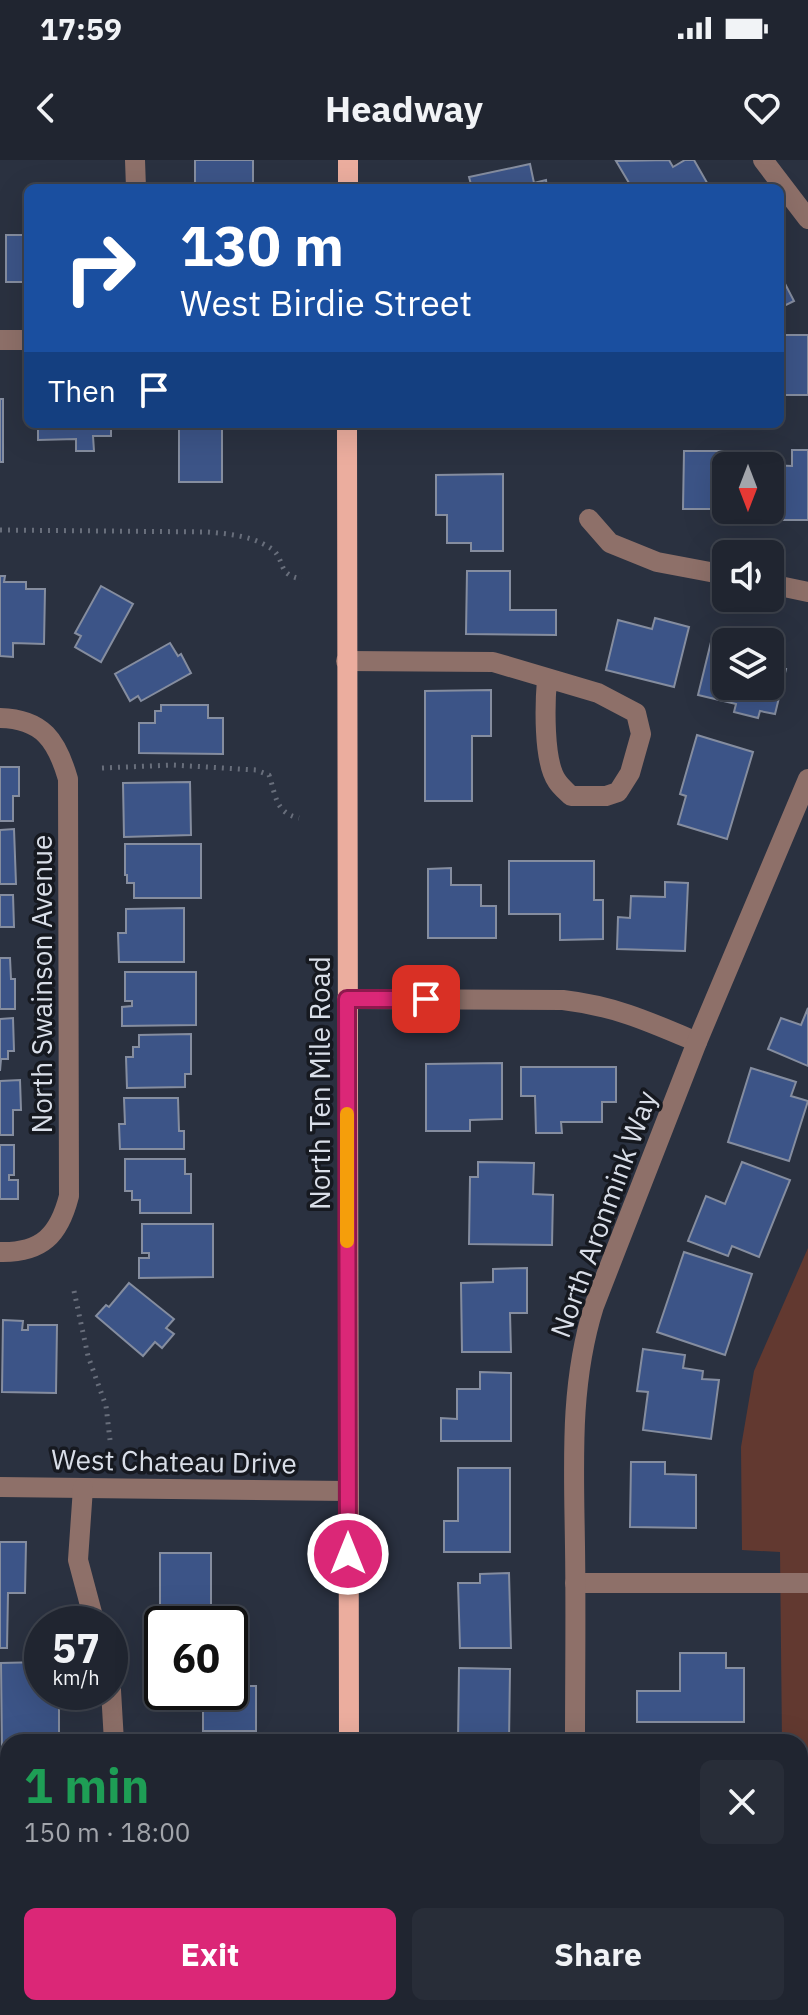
<!DOCTYPE html>
<html lang="en">
<head>
<meta charset="utf-8">
<style>
	body { margin:0; font-family:"IBM Plex Sans",sans-serif; background:#282d38; color:#f1f3f6; height:100vh; display:flex; flex-direction:column; font-size:30px; white-space:nowrap }
	* { box-sizing:border-box; margin:0 }
	p { font-size:26px; color:#a2a5ab }
	.icon { flex:none; width:44px; height:44px; fill:none; stroke:currentColor; stroke-width:2; stroke-linecap:round; stroke-linejoin:round }
	.map { position:relative; flex:1; overflow:hidden }
	.sheet { position:absolute; left:0px; top:1574px; width:808px; height:282px; display:flex; flex-direction:column; background:#202530; border-radius:24px 24px 0 0; box-shadow:0 8px 32px #0002,0 0 0 2px #3d424c }
	.sheet>* { flex:none }
	.top-card { position:absolute; left:24px; top:24px; width:760px; height:244px; border-radius:12px; box-shadow:0 8px 32px #0002,0 0 0 2px #3d424c; background:#1a4fa0; color:#fff; overflow:hidden }
	.needle { width:52px; rotate:180deg }
	.controls { position:absolute; left:712px; top:292px; display:grid; gap:16px }
	.controls a { display:grid; place-items:center; width:72px; height:72px; border-radius:12px; background:#202530; box-shadow:0 8px 32px #0002,0 0 0 2px #3d424c; font-size:40px }
	.speed { position:absolute; left:24px; top:1446px; display:flex; gap:16px; font-size:40px; font-weight:700; text-align:center }
	.speed>* { display:grid; place-content:center; width:104px; height:104px; border-radius:50%; background:#202530; box-shadow:0 8px 32px #0002,0 0 0 2px #3d424c; line-height:1 }
	.speed small { font-size:20px; font-weight:400 }
	.speed .limit { border:4px solid #111; border-radius:12px; background:#fff; color:#111 }
	.pin { position:absolute; display:grid; place-items:center; width:68px; height:68px; color:#fff; margin:-34px; border-radius:16px; box-shadow:0 4px 12px #0006 }
	.me { position:absolute; width:88px; margin:-44px; rotate:0deg; stroke-linejoin:round; filter:drop-shadow(0 0 6px #0008) }
	.turn { display:flex; align-items:center; gap:28px; height:168px; padding:0 24px; font-size:36px }
	.turn .icon { width:104px; height:104px; stroke-width:2.5 }
	.turn b { display:block; font-size:56px; line-height:68px }
	.then { display:flex; align-items:center; height:76px; padding:0 24px; background:#0003; gap:16px; font-size:30px }
	.round { display:grid; place-items:center; flex:none; width:84px; height:84px; border-radius:12px; background:#282d38 }
	.summary { display:flex; align-items:center; justify-content:space-between; height:136px; padding:0 24px }
	h1 { font-size:48px; font-weight:700; line-height:60px; color:#1e9e55 }
	.primary-button { display:flex; gap:16px; margin-top:auto; padding:16px 24px }
	.primary-button a { flex:1; height:92px; border-radius:12px; background:#db2777; color:#fff; font-size:32px; font-weight:700; line-height:92px; text-align:center }
	.primary-button a+a { background:#282d38; color:#f1f3f6 }
	.status { display:flex; justify-content:space-between; align-items:center; height:56px; padding:0 40px; background:#202530; direction:ltr }
	.status svg { height:22px; fill:currentColor }
	header { display:flex; justify-content:space-between; align-items:center; height:104px; padding:0 24px; background:#202530; font-size:36px; font-weight:700 }
	.map>svg:first-child { display:block }
</style>
</head>
<body>
<div class="status"><b>17:59</b><svg viewBox="0 0 49 12"><path d="M0 12V9h3v3zM5 12V6h3v6zM10 12V3h3v9zM15 12V0h3v12zM26 1h20v11H26zM47 4h2v5h-2z"/></svg></div>
<header><svg class="icon" aria-label="back" viewBox="0 0 24 24"><path d="M15 5l-7 7 7 7"/></svg>Headway<svg class="icon" aria-label="heart" viewBox="0 0 24 24"><path d="M12 20l-8-8c-3-5 5-10 8-4 3-6 11-1 8 4z"/></svg></header>
<div class="map">
<svg width="808" height="1855" viewBox="0 0 808 1855">
	<rect width="100%" height="100%" fill="#2a3140"/>
	<!-- green -->
	<path fill="#623930" d="M808 1088V1685H800V1582H782L780 1392 742 1390 741 1287 754 1211Z"/>
	<!-- building -->
	<g fill="#3c5487" stroke="#858d9f" stroke-width="2">
		<rect x="195" y="0" width="58" height="28"/>
		<path d="M669 0 673 7 685 0H694L710 28H632L616 1Z"/>
		<path d="M530 4 534 23 546 20 547 28H472L469 17Z"/>
		<rect x="6" y="75" width="22" height="47"/>
		<path d="M780 114 794 141 780 148Z"/>
		<rect x="780" y="175" width="28" height="60"/>
		<rect x="0" y="239" width="3" height="63"/>
		<path d="M38 264H111V276H93L94 291H76V279L38 280Z"/>
		<rect x="179" y="264" width="43" height="58"/>
		<path d="M792 290H808V360H768L769 305 792 306Z"/>
		<path d="M684 291H737V306H726V349H683Z"/>
		<path d="M503 314V391H471V383H447V355H436V315Z"/>
		<path d="M467 411H510V450H556V475L466 474Z"/>
		<path d="M0 416H5L4 422H26V429H45L44 484 13 483V497L0 496Z"/>
		<path d="M101 426 133 444 101 502 75 487 81 476 75 473Z"/>
		<path d="M655 458 689 467 674 527 606 510 618 460 652 469Z"/>
		<path d="M712 478 729 482H726V526H770V505L786 509 775 554 760 551 758 558 734 552 736 544 698 535Z"/>
		<path d="M170 483 178 496 181 494 191 513 141 541 138 536 130 541 115 514Z"/>
		<path d="M491 530V576H472V641H425V531Z"/>
		<path d="M161 545H208V558H223V594L139 593V563H155V551H161Z"/>
		<path d="M697 575 753 592 727 679 678 664 686 636 680 634Z"/>
		<path d="M0 607H19V636H13V661H0Z"/>
		<path d="M190 622 191 675 124 677 123 623Z"/>
		<path d="M14 669 16 724H0V670Z"/>
		<path d="M125 684H201V738H134V723H127V715H125Z"/>
		<path d="M509 701H594V740H603V779L560 780V754H509Z"/>
		<path d="M451 708V725H481V746H496V778H428V709Z"/>
		<path d="M665 722 688 723 685 791 617 789 618 757 630 758 631 736 665 737Z"/>
		<path d="M0 735H13L14 767H0Z"/>
		<path d="M184 748V802H119L118 773H126V749Z"/>
		<path d="M0 798H10L11 819H15V849H0Z"/>
		<path d="M125 812H196V865L122 866V847L132 846V841H125Z"/>
		<path d="M808 848V906L768 889 781 858 801 865Z"/>
		<path d="M13 858 14 891H8V899H1L0 911V859Z"/>
		<path d="M191 874V914H185V927L127 928 126 897H133V887H139V875Z"/>
		<path d="M502 903V959L470 960V971H426V904Z"/>
		<path d="M521 907H616V942H602V962H561L562 973H536L535 936H521Z"/>
		<path d="M751 908 796 922 791 936 808 941 789 1001 728 982Z"/>
		<path d="M20 920 21 950H13V975H0V921Z"/>
		<path d="M124 938H178L179 971H184V989H120L119 964H125Z"/>
		<path d="M0 985H14V1015H9V1020H18V1039H0Z"/>
		<path d="M125 999H185V1014H191V1053H140V1040H132V1031H125Z"/>
		<path d="M478 1002 534 1003 533 1034 553 1035 552 1085 469 1084 470 1017H478Z"/>
		<path d="M742 1002 790 1020 759 1097 732 1086 728 1096 688 1081 706 1036 725 1044Z"/>
		<path d="M142 1064H213V1117L139 1118V1098H149V1093H142Z"/>
		<path d="M684 1092 752 1114 725 1195 657 1172Z"/>
		<path d="M527 1108V1153H510L511 1192H462L461 1123 493 1122V1109Z"/>
		<path d="M129 1123 174 1159 166 1168 174 1174 162 1188 155 1182 143 1196 96 1156 106 1145 109 1147Z"/>
		<path d="M3 1160 23 1161 22 1170H28V1165H57L56 1233 2 1232Z"/>
		<path d="M643 1189 685 1195 683 1208 703 1211 702 1219 719 1220 711 1279 643 1270 648 1232 637 1231Z"/>
		<path d="M480 1212 511 1213V1281H441V1258L457 1259V1229H480Z"/>
		<path d="M631 1302H665V1314L696 1315V1368L630 1367Z"/>
		<path d="M458 1308H510V1392H444V1361H458Z"/>
		<path d="M0 1382H26L25 1433H8L7 1488H0Z"/>
		<rect x="160" y="1393" width="51" height="68"/>
		<path d="M509 1413 511 1488H460L458 1423H480V1414Z"/>
		<path d="M230 1477H236V1526H256V1571H203V1542H185V1532H230Z"/>
		<path d="M680 1493H726V1508H744V1562H637V1531H680Z"/>
		<path d="M42 1502V1532H59V1582H8V1592L2 1593 1 1503Z"/>
		<path d="M459 1508 510 1509 509 1582H458Z"/>
		<rect x="0" y="1656" width="8" height="37"/>
		<rect x="0" y="1738" width="8" height="78"/>
		<rect x="195" y="1848" width="43" height="4"/>
	</g>
	<g fill="none" stroke-linecap="round" stroke-linejoin="round">
		<!-- path -->
		<g stroke="#686e7b" stroke-width="5" stroke-dasharray="2 6" stroke-linecap="butt">
			<path d="M0 370 208 372C230 374 253 376 272 389 286 400 276 415 302 419"/>
			<path d="M102 608 173 605 256 610 269 615C276 635 275 653 299 658"/>
			<path d="M74 1131 88 1196 106 1246 110 1280"/>
		</g>
		<!-- minor -->
		<g stroke="#8e7069" stroke-width="20">
			<path d="M135 0 136 28"/>
			<path d="M763 0 808 59"/>
			<path d="M0 180H28"/>
			<path d="M589 359 610 383 657 402 726 415"/>
			<path d="M770 424 808 432"/>
			<path d="M346 501 493 502 598 533 636 553 641 574 630 613 618 632 606 636H571C566 631 560 626 557 621 543 601 545 543 547 519"/>
			<path d="M0 558C43 559 57 581 68 619L69 1036C59 1075 42 1093 0 1092"/>
			<path d="M347 839 563 840C615 846 650 862 697 882"/>
			<path d="M0 1327 348 1331"/>
			<path d="M83 1328 78 1400 95 1464"/>
			<path d="M575 1423H808"/>
			<path d="M110 1513 114 1582"/>
			<path d="M575 1582C575 1517 576 1452 575 1387 574 1305 569 1226 594 1146L697 882 808 619"/>
			<path d="M784 1848 808 1849"/>
			<path d="M74 1855 81 1848"/>
		</g>
		<!-- major -->
		<g stroke="#ebad9e" stroke-width="20">
			<path d="M348 28V0"/>
			<path d="M347 264 349 1582"/>
			<path d="M349 1848 350 1855"/>
		</g>
	</g>
	<g fill="none" stroke-linecap="round" stroke-linejoin="round">
		<!-- route casing -->
		<g stroke="#8e194d" stroke-width="20">
			<path id="route" d="M348 1394 347 839H426"/>
		</g>
		<!-- route -->
		<use href="#route" stroke="#db2777" stroke-width="14"/>
		<!-- slow -->
		<path stroke="#f59e0b" stroke-width="14" d="M347 954V1081"/>
	</g>
	<g text-anchor="middle" dominant-baseline="central" stroke-width="7" stroke-linejoin="round" paint-order="stroke">
		<!-- street labels -->
		<g font-size="28" fill="#d9dee8" stroke="#161920">
			<text transform="translate(41 824) rotate(-90)">North Swainson Avenue</text>
			<text transform="translate(319 923) rotate(-90)">North Ten Mile Road</text>
			<text transform="translate(603 1054) rotate(-70)">North Aronmink Way</text>
			<text transform="translate(174 1301) rotate(1)">West Chateau Drive</text>
		</g>
	</g>
</svg>
<div class="controls">
<a><svg class="needle" viewBox="-14 -14 28 28"><path d="M0-13l5 13h-10z" fill="#e53935"/><path d="M0 13l5-13h-10z" fill="#a2a5ab"/></svg></a>
<a><svg class="icon" aria-label="sound" viewBox="0 0 24 24"><path d="M4 9h4l5-4v14l-5-4H4zM17 9q2 3 0 6"/></svg></a>
<a><svg class="icon" aria-label="layers" viewBox="0 0 24 24"><path d="M12 4l9 5-9 5-9-5zM3 14l9 5 9-5"/></svg></a>
</div>
<div class="speed"><div>57<small>km/h</small></div><div class="limit">60</div></div>
<div class="pin" style="left:426px;top:839px;background:#d93025"><svg class="icon" aria-label="arrive" viewBox="0 0 24 24"><path d="M6 21V4h12l-3 4 3 4H6"/></svg></div>
<svg class="me" style="left:348px;top:1394px" viewBox="-20 -20 40 40"><circle r="17" fill="#db2777" stroke="#fff" stroke-width="3"/><path d="M0-11L8 9 0 5-8 9z" fill="#fff"/></svg>
<div class="top-card">
<div class="turn"><svg class="icon" aria-label="right" viewBox="0 0 24 24"><path d="M7 20v-9h11M14 6l5 5-5 5"/></svg><div><b>130 m</b>West Birdie Street</div></div>
<div class="then">Then<svg class="icon" aria-label="arrive" viewBox="0 0 24 24"><path d="M6 21V4h12l-3 4 3 4H6"/></svg></div>
</div>
<section class="sheet">
<div class="summary"><div><h1>1 min</h1><p>150 m · 18:00</p></div><a class="round"><svg class="icon" aria-label="close" viewBox="0 0 24 24"><path d="M6 6l12 12M18 6L6 18"/></svg></a></div>
<div class="primary-button"><a>Exit</a><a>Share</a></div>
</section>
</div>
</body>
</html>
